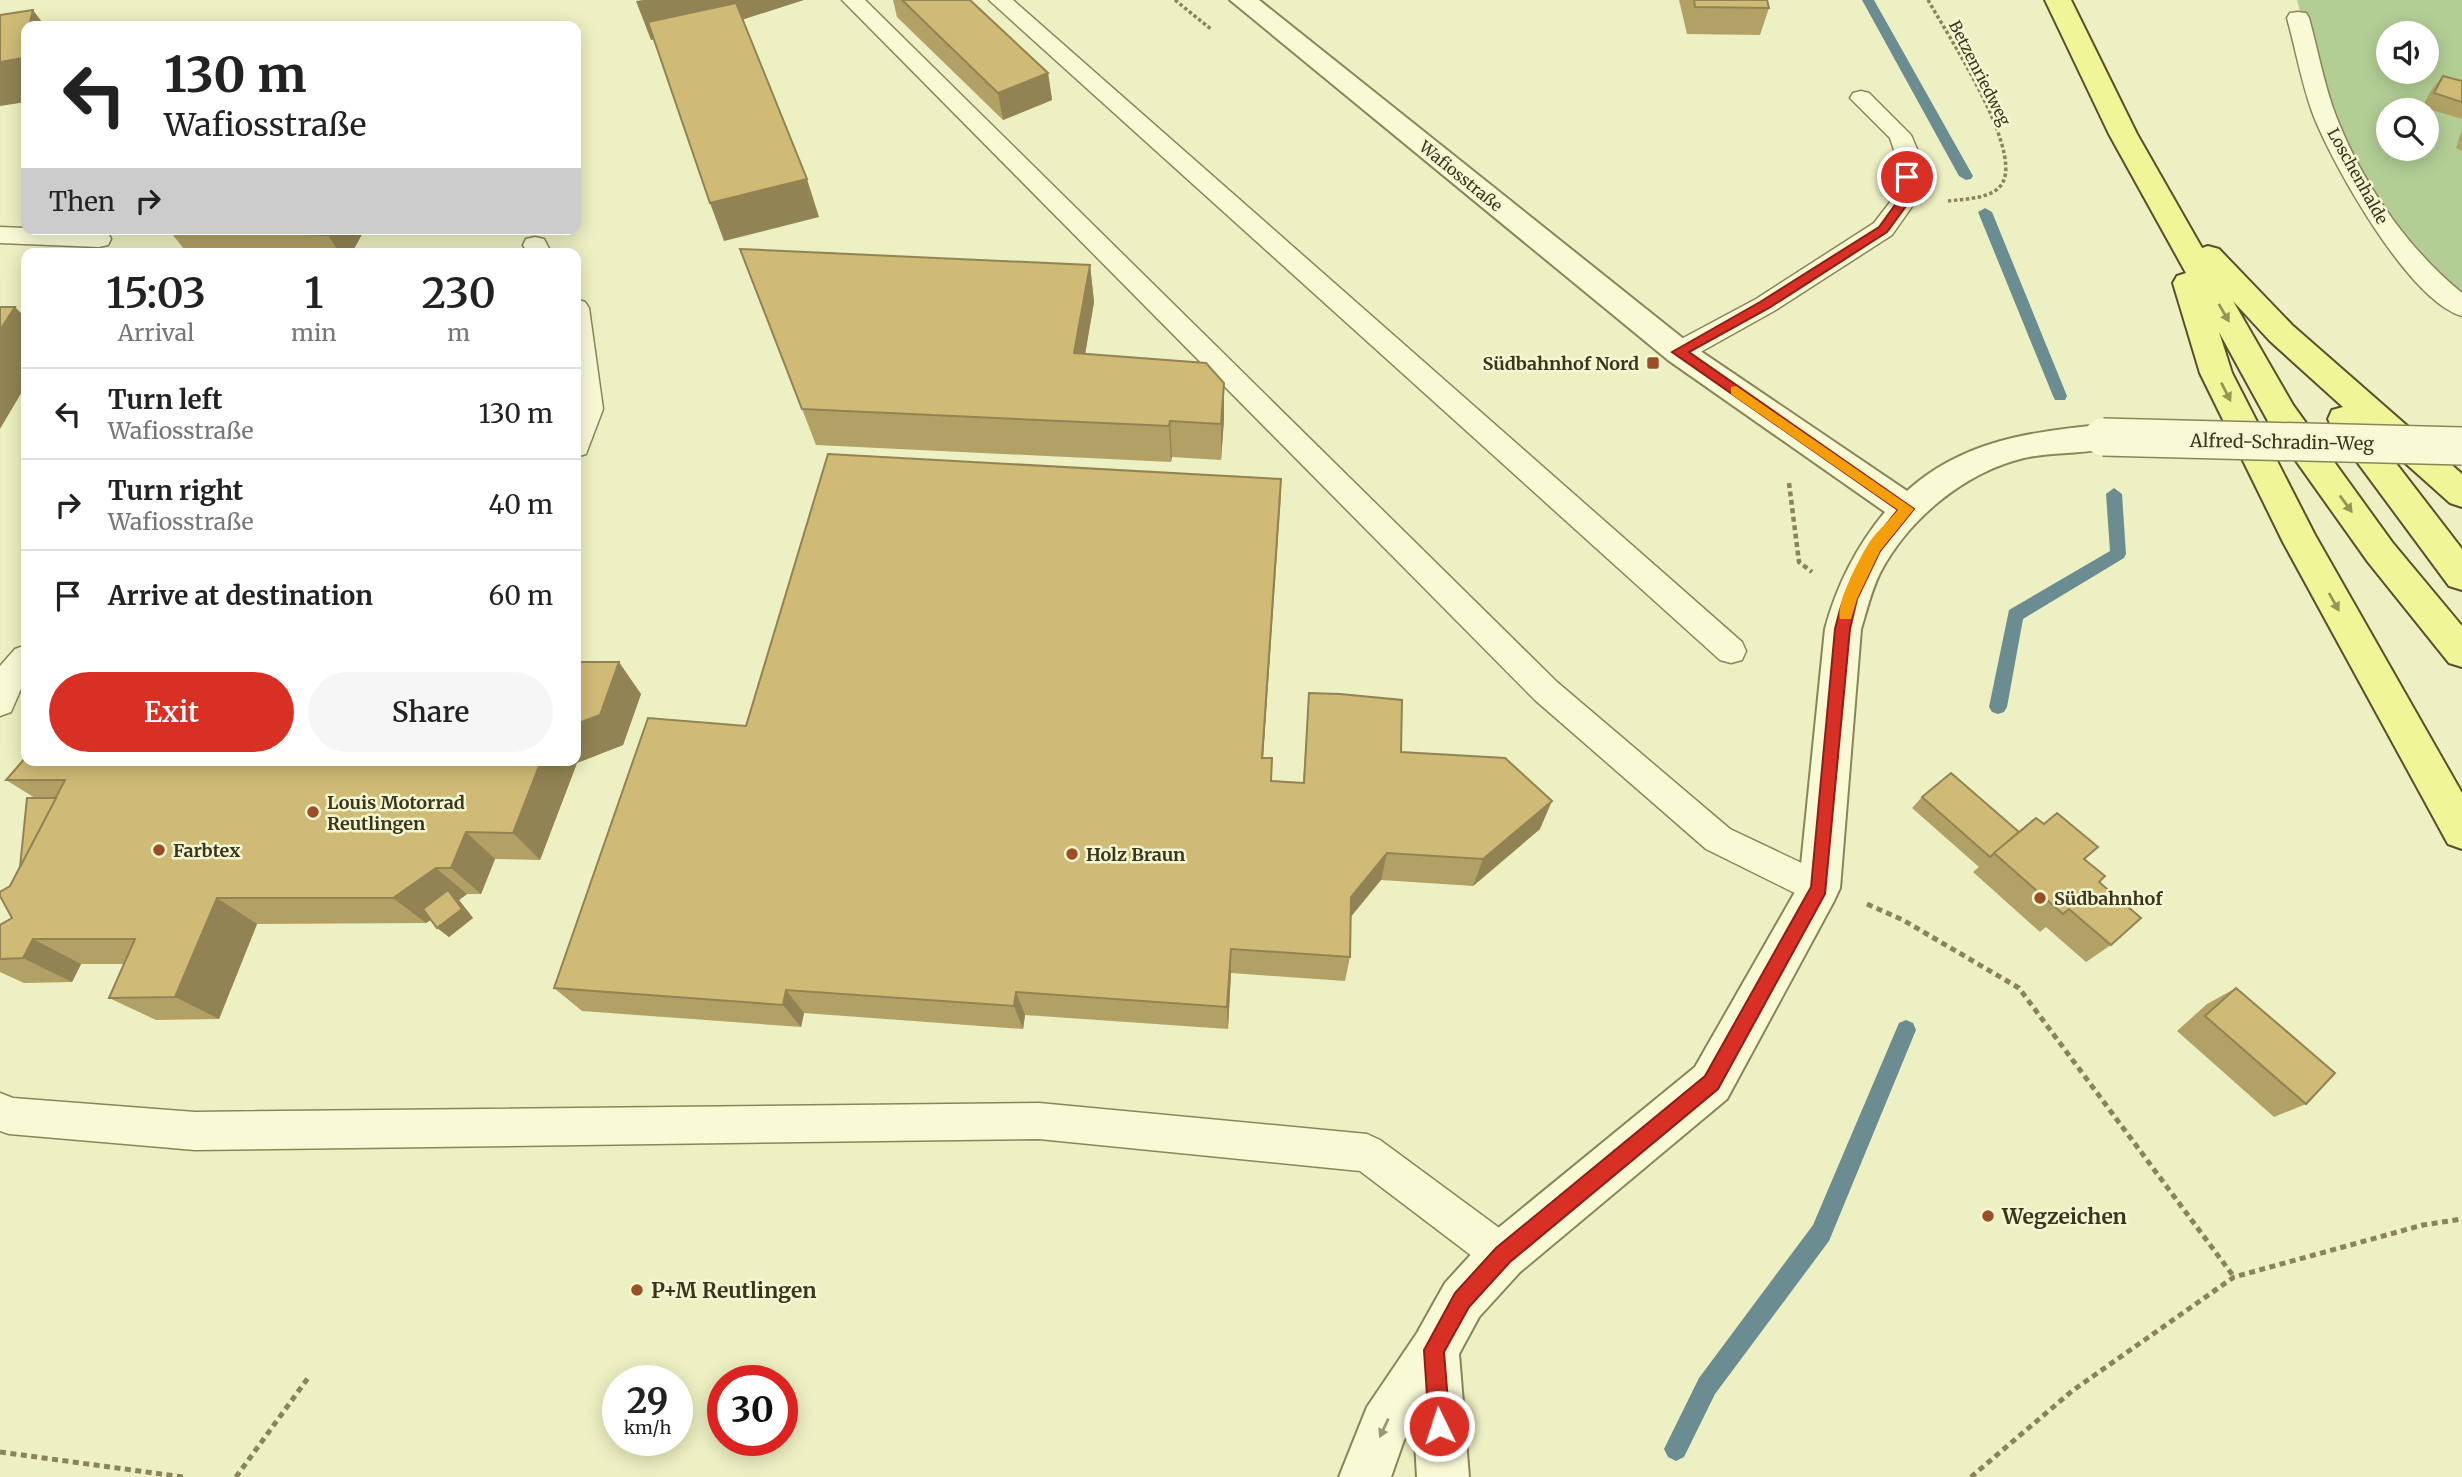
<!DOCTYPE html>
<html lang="en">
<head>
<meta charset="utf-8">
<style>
	body { margin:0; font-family:Merriweather,serif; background:#f6f6f6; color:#222; height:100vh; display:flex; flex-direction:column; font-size:26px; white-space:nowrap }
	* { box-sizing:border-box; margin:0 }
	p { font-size:23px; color:#767676 }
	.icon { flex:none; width:38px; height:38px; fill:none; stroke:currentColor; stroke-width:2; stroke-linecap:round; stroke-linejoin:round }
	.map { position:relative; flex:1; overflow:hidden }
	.sheet { position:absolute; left:21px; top:248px; width:560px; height:518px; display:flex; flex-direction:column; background:#fff; border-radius:14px; box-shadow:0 4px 18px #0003 }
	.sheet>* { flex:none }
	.guide { position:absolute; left:21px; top:21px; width:560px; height:214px; border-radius:14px; box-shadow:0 4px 18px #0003; background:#fff; color:#222; overflow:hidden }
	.controls { position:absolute; left:2376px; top:21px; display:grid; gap:14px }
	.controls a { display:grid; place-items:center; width:63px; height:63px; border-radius:50%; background:#fff; box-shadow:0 4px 18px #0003; font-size:35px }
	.speed { position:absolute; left:602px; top:1365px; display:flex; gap:14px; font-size:35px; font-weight:700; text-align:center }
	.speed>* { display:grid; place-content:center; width:91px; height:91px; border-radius:50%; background:#fff; box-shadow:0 4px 18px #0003; line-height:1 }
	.speed small { font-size:18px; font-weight:400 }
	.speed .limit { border:10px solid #d22; background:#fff; color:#111 }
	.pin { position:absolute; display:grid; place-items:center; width:60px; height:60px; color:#fff; margin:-30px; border:4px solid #fff; border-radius:50%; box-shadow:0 2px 7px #0007 }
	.me { position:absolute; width:77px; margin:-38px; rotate:356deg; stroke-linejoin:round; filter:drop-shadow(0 0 5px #0008) }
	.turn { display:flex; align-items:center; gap:24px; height:147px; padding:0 28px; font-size:32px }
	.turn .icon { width:91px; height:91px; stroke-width:2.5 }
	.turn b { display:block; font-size:49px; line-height:60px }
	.then { display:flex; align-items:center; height:66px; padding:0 28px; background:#0003; gap:14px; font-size:26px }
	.eta { display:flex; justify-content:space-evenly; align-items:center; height:119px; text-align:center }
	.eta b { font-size:42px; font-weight:600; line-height:49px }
	.cta { display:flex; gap:14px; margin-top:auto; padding:14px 28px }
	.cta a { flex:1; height:80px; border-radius:42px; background:#d93025; color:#fff; font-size:28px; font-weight:600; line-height:80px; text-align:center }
	.cta a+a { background:#f6f6f6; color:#222 }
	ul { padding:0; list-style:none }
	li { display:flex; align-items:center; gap:21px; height:91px; padding:0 28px; border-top:2px solid #e0e0e0 }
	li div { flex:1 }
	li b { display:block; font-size:26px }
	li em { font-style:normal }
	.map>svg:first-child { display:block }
</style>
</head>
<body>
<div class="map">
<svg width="2462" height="1477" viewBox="0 0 2462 1477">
	<rect width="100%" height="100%" fill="#edf0c2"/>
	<!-- green -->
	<path fill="#b3ce95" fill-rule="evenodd" d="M2297 0H2462V303L2398 241 2330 117ZM2389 33H2427V72H2389ZM2389 110H2427V149H2389Z"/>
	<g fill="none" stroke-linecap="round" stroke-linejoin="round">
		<!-- stream -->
		<g fill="#6b8d91" fill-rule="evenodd">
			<path d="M1862 0H1874L1973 176 1971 179 1966 180 1959 176Z"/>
			<path d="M1985 208 1992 212 2067 396 2065 400H2055L2053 396 1978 212Z"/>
			<path d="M2114 488 2122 494 2126 554 2124 558 2023 619 2007 707 2004 712 1998 714 1992 712 1989 707 2009 610 2110 551 2106 494Z"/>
			<path d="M1906 1020 1913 1023 1916 1030 1829 1241 1715 1394 1684 1457 1676 1461 1668 1457 1664 1449 1699 1378 1813 1225 1899 1023Z"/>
		</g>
		<!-- lane casing -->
		<g stroke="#8a8558" stroke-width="3">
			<g id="lane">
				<path d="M842 0H865L1557 682 1730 829 1831 877 1836 888 1831 899 1819 903 1807 899 1706 849 1535 700Z"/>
				<path d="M989 0H1013L1742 642 1746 651 1742 660 1731 663 1720 660Z"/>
				<path d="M2298 12 2306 13 2309 18C2318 50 2324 85 2336 116 2362 183 2407 248 2462 293V316C2409 301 2334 167 2314 117 2302 86 2296 50 2287 18L2290 13Z"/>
				<path d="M1861 91 1869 93 1911 135 1920 156 1918 198 1892 235 1774 311 1688 359 1679 361 1670 359 1666 352 1670 345 1756 299 1874 223 1894 197 1896 156 1890 138 1850 98 1853 93Z"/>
				<path d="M0 227 99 231 108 233 111 239 108 245 99 247 0 243Z"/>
				<path d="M535 237 544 239 552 254H528L523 245 526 239Z"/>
				<path d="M576 299 585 302 589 308 603 409 586 454 576 457Z"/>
				<path d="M26 645V677L11 712 0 716V666L15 649Z"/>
				<path d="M0 1093 13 1098 195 1112 1039 1103 1367 1134 1380 1140 1517 1241 1522 1255 1517 1269 1503 1274 1489 1269 1360 1171 1039 1139 195 1150 9 1134 0 1131Z"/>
			</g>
		</g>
		<!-- street casing -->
		<g stroke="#8a8558" stroke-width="4">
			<path id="street" d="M1230 0H1259L1690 344 1907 491C1962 441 2032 431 2103 425L2115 428 2120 437 2115 446C2086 455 2054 451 2024 458 1965 472 1908 519 1880 573 1871 591 1867 610 1861 629L1840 888 1834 901 1727 1099 1520 1272 1479 1317 1459 1354 1469 1477H1417L1414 1425 1404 1440 1391 1477H1339L1367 1407 1417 1333 1445 1283 1486 1238 1695 1067 1799 885 1825 629C1837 585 1856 547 1885 512L1668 360Z"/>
		</g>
		<!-- primary casing -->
		<g stroke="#58502d" stroke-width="4">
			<path id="primary" d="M2045 0H2071L2137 134 2202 248 2208 246 2219 249 2292 325 2462 474V507L2450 503 2375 436 2462 549V590L2449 586 2332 428 2328 419 2332 410 2343 407 2270 341 2233 301 2293 405 2392 542 2462 626V667L2449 663 2368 562 2269 423 2219 332 2232 373 2315 535 2462 793V849L2448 844 2283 542 2200 373 2173 283 2177 276 2186 273 2109 134Z"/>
		</g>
		<!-- path-far2 -->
		<g stroke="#8a8558" stroke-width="3.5" stroke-dasharray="3.5 2.5" stroke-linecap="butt">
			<path d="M1175 0 1212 30"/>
			<path d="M1928 0C1947 34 2021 146 2003 182 1995 199 1964 199 1948 201"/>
		</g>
		<!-- path-far1 -->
		<path stroke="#8a8558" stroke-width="4.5" stroke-dasharray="5 3.5" stroke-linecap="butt" d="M1789 483 1799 562 1812 572"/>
		<!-- path -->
		<g stroke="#8a8558" stroke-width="5" stroke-dasharray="6 4.5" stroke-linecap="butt">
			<path d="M1867 904 1903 920 2019 988 2234 1277"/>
			<path d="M0 1452 183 1477"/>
			<path d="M236 1477 308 1378"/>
			<path d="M1971 1477 2072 1391 2234 1277 2423 1225 2462 1219"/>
		</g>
		<!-- lane -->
		<use href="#lane" fill="#f8fad6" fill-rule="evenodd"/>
		<!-- street -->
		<use href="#street" fill="#f8fad6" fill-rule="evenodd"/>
		<!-- primary -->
		<use href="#primary" fill="#f0f598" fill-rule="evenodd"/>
		<!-- street-bridge casing -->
		<g stroke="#8a8558" stroke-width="40" stroke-linecap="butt">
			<path id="street-bridge" d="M2103 437 2462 446"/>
		</g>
		<!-- street-bridge -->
		<use href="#street-bridge" stroke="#f8fad6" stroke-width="37"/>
	</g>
	<!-- wall -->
	<g fill="#b2a165">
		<path d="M893 0H970L1048 73 1052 100 1003 120 897 17Z"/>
		<path d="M1679 0H1767L1769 8 1760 35 1687 34Z"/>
		<path d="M2443 76 2462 81V119L2422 107 2432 89Z"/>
		<path d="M2462 129V151L2456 148Z"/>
		<path d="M168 229H365L351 254H188Z"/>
		<path d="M740 249 1090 265 1094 302 1085 354 1224 419 1221 460 1172 457 1171 462 816 445Z"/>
		<path d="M1281 496 1263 758 1271 781 1303 783 1309 693 1401 752 1540 829 1473 886 1381 880 1351 917 1350 957 1345 981 1231 973 1228 1029 1025 1015 1023 1029 804 1013 801 1027 582 1011 554 988 746 726Z"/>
		<path d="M641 694 623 745 577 763 540 860 495 859 481 894H467L459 900 473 918 449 937 431 920 426 923 257 924 219 1019 156 1020 109 998 124 964H81L72 982 24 983 0 972V925L12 918 10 886 20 867 35 798 6 780Z"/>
		<path d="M1922 797 2019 832 2084 859 2099 882 2111 945 2086 962 2046 927 2040 932 1973 872 1988 859 1979 867 1912 808Z"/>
		<path d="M2236 988 2306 1104 2274 1117 2177 1031 2207 1004Z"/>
	</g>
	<!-- shaded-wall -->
	<g fill="#918353">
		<path d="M643 0H804L723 26 651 40 636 1Z"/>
		<path d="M33 10 45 26H29Z"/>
		<path d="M26 42V102L0 106V62Z"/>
		<path d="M1048 73 1052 100 1003 120 998 93Z"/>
		<path d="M807 179 819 217 724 241 710 203Z"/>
		<path d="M331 229H365L351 254H340L328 235Z"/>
		<path d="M1090 265 1094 302 1079 390 1074 353Z"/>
		<path d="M15 307 26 318V385L0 429V330Z"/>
		<path d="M1224 383V419L1221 460V424Z"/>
		<path d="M1170 421 1172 457 1171 462 1169 426Z"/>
		<path d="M1281 479 1279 514 1261 787 1262 758Z"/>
		<path d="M619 662 641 694 623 745 577 763 540 860 513 833 541 761H576V724Z"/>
		<path d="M1552 801 1540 829 1473 886 1483 859Z"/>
		<path d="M466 832 495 859 481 894 451 868Z"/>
		<path d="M1387 853 1381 880 1346 922 1351 897Z"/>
		<path d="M436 868 467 894 459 900 473 918 449 937 437 928 456 902 426 923 393 898Z"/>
		<path d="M217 898 257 924 219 1019 175 997Z"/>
		<path d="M33 939 81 964 72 982 23 958Z"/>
		<path d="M1231 949V973L1228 1029 1227 1007Z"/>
		<path d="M786 990 804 1013 801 1027 783 1005Z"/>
		<path d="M1016 992 1025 1015 1023 1029 1014 1006Z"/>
	</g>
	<!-- building -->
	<g fill="#cfbb76" stroke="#918353" stroke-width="2">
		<path d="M902 0H970L1048 73 998 93Z"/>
		<path d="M1694 0H1767L1769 8 1695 7Z"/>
		<path d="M736 3 807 179 710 203 648 22Z"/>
		<path d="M33 10 29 26H26V42L23 58 0 62V15Z"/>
		<path d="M2443 76 2462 81V102L2434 93Z"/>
		<path d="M189 229H331L328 235Z"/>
		<path d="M740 249 1090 265 1074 353 1206 363 1224 383 1221 424 1170 421 1169 426 802 409Z"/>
		<path d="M0 307H15L0 330Z"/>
		<path d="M828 454 1281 479 1262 758H1272L1271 781 1304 783 1309 693 1340 694 1402 700 1401 752 1505 758 1552 801 1483 859 1387 853 1351 897 1350 957 1231 949 1227 1007 1016 992 1014 1006 786 990 783 1005 554 988 648 718 746 726Z"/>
		<path d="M576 662H619L600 715 576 724Z"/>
		<path d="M26 757V761H541L513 833 466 832 451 868H436L393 898H217L175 997 109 998 135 939H33L23 958 0 959V925L12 918 0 896V892L10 886 65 780H6Z"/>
		<path d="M1951 773 2019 832 1990 857 1922 797Z"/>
		<path d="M27 798H56L20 867Z"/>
		<path d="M2057 813 2098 847 2084 859 2105 876 2099 882 2141 918 2111 945 2069 909 2063 914 1994 853 2036 818 2044 824Z"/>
		<path d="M448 890 462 909 437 928 423 909Z"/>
		<path d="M2236 988 2335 1073 2306 1104 2205 1016Z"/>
	</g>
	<!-- one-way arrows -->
	<defs><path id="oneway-solid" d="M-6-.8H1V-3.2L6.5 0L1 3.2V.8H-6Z" transform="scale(1.75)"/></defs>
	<g fill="#95955a">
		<use href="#oneway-solid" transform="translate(2224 313) rotate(60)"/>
		<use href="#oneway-solid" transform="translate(2226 392) rotate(63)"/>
		<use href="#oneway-solid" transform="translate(2346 504) rotate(54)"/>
		<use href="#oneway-solid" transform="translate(2334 602) rotate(61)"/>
	</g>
	<use fill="#99987a" href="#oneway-solid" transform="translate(1384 1428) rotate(115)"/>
	<!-- route -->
	<path fill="#d93025" stroke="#8d1f18" stroke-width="2" d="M1907 173 1913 177 1912 198 1887 232 1769 308 1689 352 1914 509 1880 551 1857 599 1850 629 1825 894 1718 1089 1510 1262 1469 1307 1444 1352 1450 1426 1447 1434 1439 1437 1432 1434 1429 1426 1424 1350 1455 1293 1496 1248 1705 1076 1811 887 1835 629C1846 579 1866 548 1898 510L1672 352 1760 302 1879 227 1900 198 1901 177Z"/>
	<!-- slow -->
	<path fill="#f59e0b" d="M1736 386 1914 509 1880 551 1857 599 1851 619H1840C1835 605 1860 557 1869 543 1877 531 1889 521 1898 510L1731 394V387Z"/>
	<!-- markers -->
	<g fill="#9c4f26" stroke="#f4f7d2" stroke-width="2.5">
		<rect x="1646" y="356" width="14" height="14" rx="3.5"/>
		<circle cx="313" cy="812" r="7"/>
		<circle cx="159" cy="850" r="7"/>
		<circle cx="1072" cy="854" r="7"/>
		<circle cx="2040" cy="898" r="7"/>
		<circle cx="1988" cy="1216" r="7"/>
		<circle cx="637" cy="1290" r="7"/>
	</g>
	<g text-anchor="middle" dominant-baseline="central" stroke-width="5" stroke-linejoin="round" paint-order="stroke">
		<!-- far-street labels -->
		<g font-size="16" fill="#3a351d" stroke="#f4f7d2">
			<text transform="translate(1980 73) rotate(63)">Betzenriedweg</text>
			<text transform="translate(1461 176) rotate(39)">Wafiosstraße</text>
			<text transform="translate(2358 176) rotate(61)">Loschenhalde</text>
		</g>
		<!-- poi labels -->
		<g font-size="18" font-weight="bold" fill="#3a351d" stroke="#f4f7d2" text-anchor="start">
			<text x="1639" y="363" text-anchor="end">Südbahnhof Nord</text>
			<text x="327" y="802">Louis Motorrad<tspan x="327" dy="21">Reutlingen</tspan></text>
			<text x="173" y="850">Farbtex</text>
			<text x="1086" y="854">Holz Braun</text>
			<text x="2054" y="898">Südbahnhof</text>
		</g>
		<!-- street labels -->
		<g font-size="18" fill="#3a351d" stroke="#f4f7d2">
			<text transform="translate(2282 442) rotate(1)">Alfred-Schradin-Weg</text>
		</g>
		<!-- near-poi labels -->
		<g font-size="21" font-weight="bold" fill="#3a351d" stroke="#f4f7d2" text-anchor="start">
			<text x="2002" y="1216">Wegzeichen</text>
			<text x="651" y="1290">P+M Reutlingen</text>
		</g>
	</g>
</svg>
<div class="controls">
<a><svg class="icon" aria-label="sound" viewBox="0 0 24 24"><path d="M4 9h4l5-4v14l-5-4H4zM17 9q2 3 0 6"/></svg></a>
<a><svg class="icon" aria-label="search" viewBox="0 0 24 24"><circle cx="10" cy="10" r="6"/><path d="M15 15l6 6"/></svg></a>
</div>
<div class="speed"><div>29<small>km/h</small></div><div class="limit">30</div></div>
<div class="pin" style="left:1907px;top:177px;background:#d93025"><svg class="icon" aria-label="arrive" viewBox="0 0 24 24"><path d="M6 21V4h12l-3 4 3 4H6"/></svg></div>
<svg class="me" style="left:1439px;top:1426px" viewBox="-20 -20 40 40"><circle r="17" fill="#d93025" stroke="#fff" stroke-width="3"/><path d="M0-11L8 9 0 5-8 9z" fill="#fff"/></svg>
<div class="guide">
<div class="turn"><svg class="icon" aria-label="left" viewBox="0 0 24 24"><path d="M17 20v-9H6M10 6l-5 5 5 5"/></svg><div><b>130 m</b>Wafiosstraße</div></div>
<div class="then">Then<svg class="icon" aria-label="right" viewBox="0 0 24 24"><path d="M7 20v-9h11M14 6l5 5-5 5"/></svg></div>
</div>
<section class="sheet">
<div class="eta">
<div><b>15:03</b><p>Arrival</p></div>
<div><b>1</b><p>min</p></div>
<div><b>230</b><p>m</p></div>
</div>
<ul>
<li><svg class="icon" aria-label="left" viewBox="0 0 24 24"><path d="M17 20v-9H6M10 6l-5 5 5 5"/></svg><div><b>Turn left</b><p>Wafiosstraße</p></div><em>130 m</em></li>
<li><svg class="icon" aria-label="right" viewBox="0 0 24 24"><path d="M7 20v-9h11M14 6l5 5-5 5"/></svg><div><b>Turn right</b><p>Wafiosstraße</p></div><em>40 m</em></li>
<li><svg class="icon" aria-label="arrive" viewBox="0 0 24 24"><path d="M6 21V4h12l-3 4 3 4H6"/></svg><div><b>Arrive at destination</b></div><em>60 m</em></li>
</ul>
<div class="cta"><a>Exit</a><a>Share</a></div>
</section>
</div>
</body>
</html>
